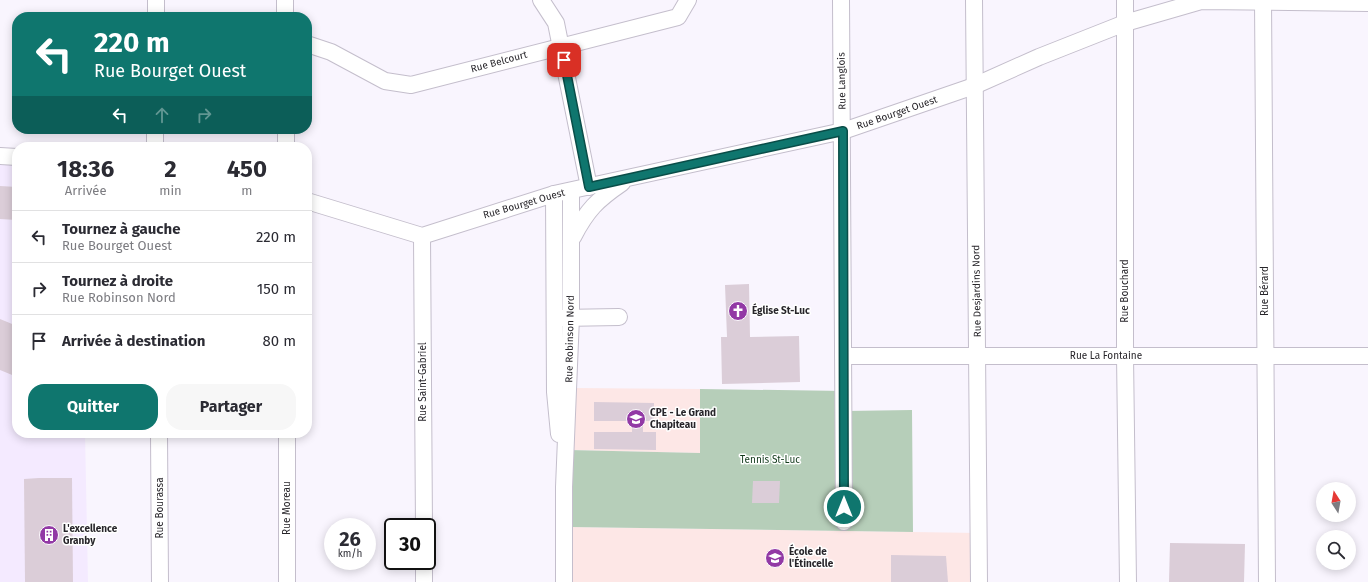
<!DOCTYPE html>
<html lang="fr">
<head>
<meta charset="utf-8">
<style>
	body { margin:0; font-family:"Fira Sans",sans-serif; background:#f7f7f7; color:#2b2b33; height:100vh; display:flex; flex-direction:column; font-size:15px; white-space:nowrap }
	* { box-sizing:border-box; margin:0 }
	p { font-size:13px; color:#7c7c81 }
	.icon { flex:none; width:22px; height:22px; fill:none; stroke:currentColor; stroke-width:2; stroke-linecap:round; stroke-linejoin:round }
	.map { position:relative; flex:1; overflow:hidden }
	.details { position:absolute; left:12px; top:142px; width:300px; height:296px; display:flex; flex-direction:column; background:#fff; border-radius:16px; box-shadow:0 2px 10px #0003 }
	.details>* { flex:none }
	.guide { position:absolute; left:12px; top:12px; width:300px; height:122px; border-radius:16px; box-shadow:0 2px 10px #0003; background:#0f766e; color:#fff; overflow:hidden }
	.needle { width:26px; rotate:349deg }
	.controls { position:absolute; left:1316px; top:482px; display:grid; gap:8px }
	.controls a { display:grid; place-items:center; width:40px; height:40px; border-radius:50%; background:#fff; box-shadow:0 2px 10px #0003; font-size:20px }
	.speed { position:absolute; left:324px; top:518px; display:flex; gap:8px; font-size:20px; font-weight:700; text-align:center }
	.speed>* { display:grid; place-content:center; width:52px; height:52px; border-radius:50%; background:#fff; box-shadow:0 2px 10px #0003; line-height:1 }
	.speed small { font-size:10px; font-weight:400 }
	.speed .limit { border:2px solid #111; border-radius:6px; background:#fff; color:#111 }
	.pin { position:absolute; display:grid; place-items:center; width:34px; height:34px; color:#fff; margin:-17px; border-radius:8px; box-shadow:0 2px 6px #0006 }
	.me { position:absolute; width:44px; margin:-22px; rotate:0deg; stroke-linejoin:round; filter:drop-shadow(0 0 3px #0008) }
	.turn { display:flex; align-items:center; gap:14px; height:84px; padding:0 16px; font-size:18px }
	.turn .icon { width:52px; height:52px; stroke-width:2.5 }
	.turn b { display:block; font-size:28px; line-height:34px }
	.lanes { display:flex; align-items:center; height:38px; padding:0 16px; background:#0003; justify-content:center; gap:20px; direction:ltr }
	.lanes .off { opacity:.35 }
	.eta { display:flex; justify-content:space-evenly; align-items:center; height:68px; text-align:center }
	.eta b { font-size:24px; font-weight:700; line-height:28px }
	.primary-button { display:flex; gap:8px; margin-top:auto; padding:8px 16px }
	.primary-button a { flex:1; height:46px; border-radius:16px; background:#0f766e; color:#fff; font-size:16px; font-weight:700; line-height:46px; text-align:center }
	.primary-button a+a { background:#f7f7f7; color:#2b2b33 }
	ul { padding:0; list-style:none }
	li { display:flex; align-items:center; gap:12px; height:52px; padding:0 16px; border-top:1px solid #e1e1e2 }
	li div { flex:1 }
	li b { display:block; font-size:15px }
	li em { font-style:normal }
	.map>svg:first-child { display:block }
</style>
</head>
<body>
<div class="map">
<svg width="1368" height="582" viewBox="0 0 1368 582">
	<rect width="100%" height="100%" fill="#f9f5fe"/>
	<!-- built -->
	<path fill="#f4eaff" d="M0 156 17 157V433H85L88 582H0Z"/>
	<!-- education -->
	<g fill="#fde7e6">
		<path d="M573 388 700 389V453L569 450Z"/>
		<path d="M570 527 979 533V582H570Z"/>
	</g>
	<!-- green -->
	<path fill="#b6ceb9" d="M700 389 845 391 846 411 912 410 913 532 570 527 569 450 700 453Z"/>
	<!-- building -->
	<g fill="#dbcdd8">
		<path d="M0 186 17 187V220L0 219Z"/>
		<path d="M749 284 750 337 799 336 800 382 722 384 721 337H727L725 285Z"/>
		<path d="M0 319 17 326V377L0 370Z"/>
		<path d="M594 402 654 403V421H643V432H656V450L594 449V432H632V421H594Z"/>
		<path d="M39 478H72L73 582H25L24 479Z"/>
		<path d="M753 481H780L779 503H752Z"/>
		<path d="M1170 543 1245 544 1244 582H1169Z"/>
		<path d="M891 555 946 556 948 582H891Z"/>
	</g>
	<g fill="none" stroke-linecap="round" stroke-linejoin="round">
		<!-- minor casing -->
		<g stroke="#c4becc" stroke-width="18">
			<g id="minor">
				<path d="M285 0V17"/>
				<path d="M541 0 556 23 589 187"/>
				<path d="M841 0 844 522"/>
				<path d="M974 0 979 582"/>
				<path d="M1125 0V356L1128 582"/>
				<path d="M1263 0 1267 582"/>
				<path d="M156 17V0"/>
				<path d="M307 44 331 52 385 81 411 85 678 17 688 0"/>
				<path d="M286 129V147"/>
				<path d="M155 147V129"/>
				<path d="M0 156 17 157"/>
				<path d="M554 194 555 392 559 434"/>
				<path d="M307 201 422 236 554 194 843 131 974 86 1039 57 1125 23 1201 1 1368 3"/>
				<path d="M422 236 424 527"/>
				<path d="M573 237C587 210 597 200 622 183"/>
				<path d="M561 318 619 317"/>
				<path d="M843 356H1368"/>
				<path d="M159 433 160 582"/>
				<path d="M287 433V582"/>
				<path d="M424 561V582"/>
				<path d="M564 582V487L571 317V191"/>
			</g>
		</g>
		<!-- minor -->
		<use href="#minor" stroke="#fff" stroke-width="16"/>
	</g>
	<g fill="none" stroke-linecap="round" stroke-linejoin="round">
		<!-- route casing -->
		<g stroke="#0a4d48" stroke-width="10">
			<path id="route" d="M564 60 589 187 843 131 844 507"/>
		</g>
		<!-- route -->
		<use href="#route" stroke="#0f766e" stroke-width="7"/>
	</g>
	<!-- icons -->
	<defs>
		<g id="church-disc" transform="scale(1)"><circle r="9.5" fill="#9239a5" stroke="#fff"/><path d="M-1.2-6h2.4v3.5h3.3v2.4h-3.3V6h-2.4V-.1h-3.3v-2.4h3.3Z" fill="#fff"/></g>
		<g id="school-disc" transform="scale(1)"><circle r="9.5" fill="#9239a5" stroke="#fff"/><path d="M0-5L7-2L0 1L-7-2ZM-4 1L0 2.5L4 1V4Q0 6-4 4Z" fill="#fff"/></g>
		<g id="building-disc" transform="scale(1)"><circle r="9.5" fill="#9239a5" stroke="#fff"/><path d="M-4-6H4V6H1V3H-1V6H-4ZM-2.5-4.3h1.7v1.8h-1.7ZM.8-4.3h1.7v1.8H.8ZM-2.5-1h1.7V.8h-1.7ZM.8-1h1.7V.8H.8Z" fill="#fff"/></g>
	</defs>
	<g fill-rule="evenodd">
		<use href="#church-disc" x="738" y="311"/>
		<use href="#school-disc" x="636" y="419"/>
		<use href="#building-disc" x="49" y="535"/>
		<use href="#school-disc" x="775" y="558"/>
	</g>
	<g text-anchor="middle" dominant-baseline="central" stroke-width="3" stroke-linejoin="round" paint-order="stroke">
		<!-- street labels -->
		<g font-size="10" fill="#27252a" stroke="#fff">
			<text transform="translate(499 62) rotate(-15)">Rue Belcourt</text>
			<text transform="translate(842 81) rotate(-91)">Rue Langlois</text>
			<text transform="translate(897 113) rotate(-19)">Rue Bourget Ouest</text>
			<text transform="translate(524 204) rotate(-16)">Rue Bourget Ouest</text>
			<text transform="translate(977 291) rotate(-91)">Rue Desjardins Nord</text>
			<text transform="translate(1125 291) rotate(-90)">Rue Bouchard</text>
			<text transform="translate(1265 291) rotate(-90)">Rue Bérard</text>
			<text transform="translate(570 339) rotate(-89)">Rue Robinson Nord</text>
			<text x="1106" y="356">Rue La Fontaine</text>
			<text transform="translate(423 382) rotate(-90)">Rue Saint-Gabriel</text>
			<text transform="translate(160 508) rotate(-90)">Rue Bourassa</text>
			<text transform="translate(287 508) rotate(-90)">Rue Moreau</text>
		</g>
		<!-- poi labels -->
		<g font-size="10" font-weight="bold" fill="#27252a" stroke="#fff" text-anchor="start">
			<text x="752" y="311">Église St-Luc</text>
			<text x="650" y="413">CPE - Le Grand<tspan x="650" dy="12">Chapiteau</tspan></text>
			<text x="63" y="529">L'excellence<tspan x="63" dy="12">Granby</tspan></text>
			<text x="789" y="552">École de<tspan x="789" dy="12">l'Étincelle</tspan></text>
		</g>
		<!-- park labels -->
		<g font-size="10" fill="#10391a" stroke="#fff">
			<text x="770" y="460">Tennis St-Luc</text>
		</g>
	</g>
</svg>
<div class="controls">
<a><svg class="needle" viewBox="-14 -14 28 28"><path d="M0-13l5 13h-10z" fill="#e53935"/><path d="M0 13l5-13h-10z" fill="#7c7c81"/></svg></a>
<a><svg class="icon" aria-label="search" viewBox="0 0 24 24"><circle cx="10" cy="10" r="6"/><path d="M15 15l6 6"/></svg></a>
</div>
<div class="speed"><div>26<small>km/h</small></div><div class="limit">30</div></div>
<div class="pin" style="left:564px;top:60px;background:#d93025"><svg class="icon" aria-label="arrive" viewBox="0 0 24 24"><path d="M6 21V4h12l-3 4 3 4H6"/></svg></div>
<svg class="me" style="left:844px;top:507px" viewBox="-20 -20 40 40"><circle r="17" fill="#0f766e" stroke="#fff" stroke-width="3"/><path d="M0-11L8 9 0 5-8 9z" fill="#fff"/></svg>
<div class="guide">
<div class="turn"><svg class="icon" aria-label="left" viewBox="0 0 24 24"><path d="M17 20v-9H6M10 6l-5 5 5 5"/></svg><div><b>220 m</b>Rue Bourget Ouest</div></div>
<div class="lanes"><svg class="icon" aria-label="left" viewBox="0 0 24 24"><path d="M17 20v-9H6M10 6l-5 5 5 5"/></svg><svg class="icon off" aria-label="ahead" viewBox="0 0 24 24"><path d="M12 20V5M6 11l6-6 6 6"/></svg><svg class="icon off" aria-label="right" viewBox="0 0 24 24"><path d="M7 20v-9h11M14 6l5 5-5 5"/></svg></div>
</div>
<section class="details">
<div class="eta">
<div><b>18:36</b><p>Arrivée</p></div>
<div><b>2</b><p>min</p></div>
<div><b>450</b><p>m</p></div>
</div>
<ul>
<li><svg class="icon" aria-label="left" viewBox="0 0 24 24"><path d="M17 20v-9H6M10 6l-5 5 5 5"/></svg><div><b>Tournez à gauche</b><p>Rue Bourget Ouest</p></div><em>220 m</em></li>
<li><svg class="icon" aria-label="right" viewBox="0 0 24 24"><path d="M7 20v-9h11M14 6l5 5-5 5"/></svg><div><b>Tournez à droite</b><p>Rue Robinson Nord</p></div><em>150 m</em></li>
<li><svg class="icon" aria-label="arrive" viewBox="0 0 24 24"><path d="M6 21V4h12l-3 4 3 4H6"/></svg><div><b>Arrivée à destination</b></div><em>80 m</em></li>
</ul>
<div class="primary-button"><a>Quitter</a><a>Partager</a></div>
</section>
</div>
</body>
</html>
